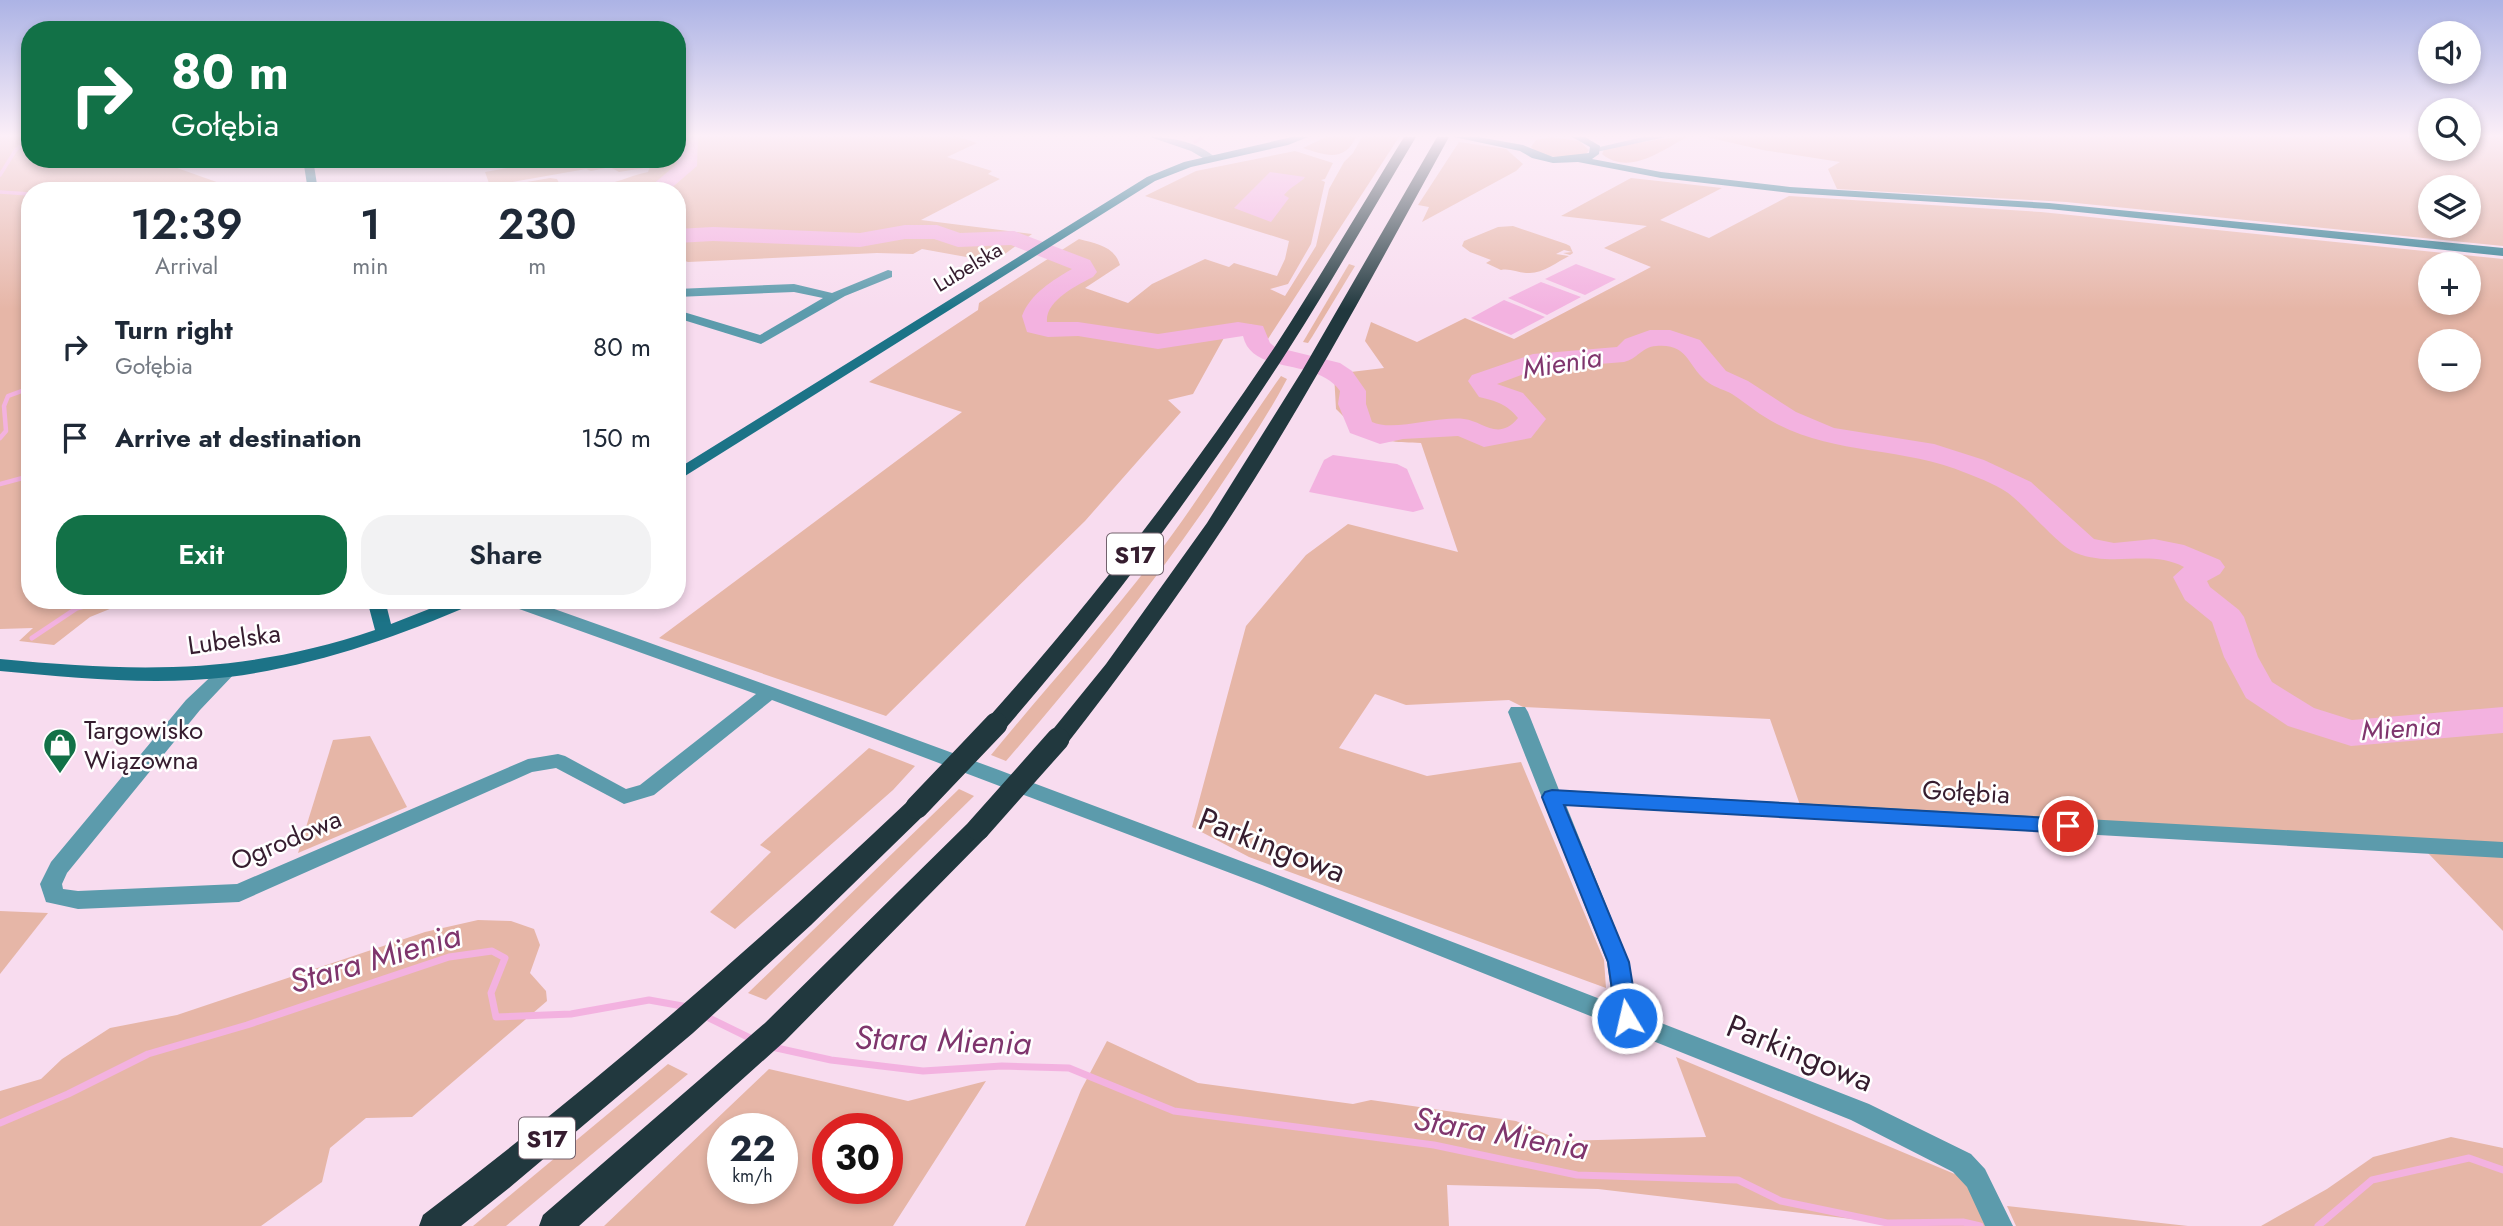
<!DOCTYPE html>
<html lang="en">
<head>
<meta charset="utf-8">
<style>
	body { margin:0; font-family:Jost,sans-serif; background:#f2f2f3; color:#1f2937; height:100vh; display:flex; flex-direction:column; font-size:26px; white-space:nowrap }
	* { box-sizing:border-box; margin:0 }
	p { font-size:23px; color:#747a83 }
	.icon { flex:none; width:38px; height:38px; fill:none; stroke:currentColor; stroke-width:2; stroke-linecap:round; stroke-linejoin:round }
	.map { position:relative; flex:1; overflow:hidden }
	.details { position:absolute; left:21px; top:182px; width:665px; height:427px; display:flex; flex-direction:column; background:#fff; border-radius:28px; box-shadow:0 4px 10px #0003 }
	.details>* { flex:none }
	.banner { position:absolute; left:21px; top:21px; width:665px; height:147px; border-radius:28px; box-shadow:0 4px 10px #0003; background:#127147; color:#fff; overflow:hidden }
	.fabs { position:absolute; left:2418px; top:21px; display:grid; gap:14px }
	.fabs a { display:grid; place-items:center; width:63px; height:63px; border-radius:50%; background:#fff; box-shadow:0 4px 10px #0003; font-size:35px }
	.speed { position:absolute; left:707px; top:1113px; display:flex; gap:14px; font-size:35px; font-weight:700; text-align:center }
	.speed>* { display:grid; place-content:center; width:91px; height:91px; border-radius:50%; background:#fff; box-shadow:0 4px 10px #0003; line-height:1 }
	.speed small { font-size:18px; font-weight:400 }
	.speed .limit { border:10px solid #d22; background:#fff; color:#111 }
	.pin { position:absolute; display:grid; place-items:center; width:60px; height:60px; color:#fff; margin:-30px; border:4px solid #fff; border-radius:50%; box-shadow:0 2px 7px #0007 }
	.me { position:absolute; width:77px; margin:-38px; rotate:351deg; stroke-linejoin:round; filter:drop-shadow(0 0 5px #0008) }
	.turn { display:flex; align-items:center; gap:24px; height:147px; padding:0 35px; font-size:32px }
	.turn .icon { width:91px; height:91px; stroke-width:2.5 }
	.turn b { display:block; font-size:49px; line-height:60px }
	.eta { display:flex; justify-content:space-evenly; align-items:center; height:119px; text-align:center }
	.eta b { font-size:42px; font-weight:600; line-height:49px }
	.button { display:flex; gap:14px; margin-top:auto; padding:14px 35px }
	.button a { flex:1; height:80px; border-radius:28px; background:#127147; color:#fff; font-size:28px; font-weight:600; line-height:80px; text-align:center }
	.button a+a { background:#f2f2f3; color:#1f2937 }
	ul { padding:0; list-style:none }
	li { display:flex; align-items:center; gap:21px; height:91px; padding:0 35px }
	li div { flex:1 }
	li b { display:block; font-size:26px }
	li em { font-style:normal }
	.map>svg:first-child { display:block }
</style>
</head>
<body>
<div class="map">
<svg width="2503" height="1226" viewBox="0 0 2503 1226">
	<rect width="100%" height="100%" fill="#f8dcef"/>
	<!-- green -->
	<g fill="#e6b6a7" fill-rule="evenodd">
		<path d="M0 137H30V159H176L163 163 242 191H30V600H132L90 617 54 645 19 641 33 628 0 629Z"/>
		<path d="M677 137H959L977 143 947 157 992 171 988 174 1000 179 921 220 1032 234 994 262 922 249 913 254 877 253 688 262 677 258V191H610L607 184C621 181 633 175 648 172L650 167 619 172 610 167 591 171 586 169 490 186 485 172 558 159H677Z"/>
		<path d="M1326 137H1356C1344 163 1325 155 1303 148Z"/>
		<path d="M1362 137H1399L1266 342C1249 324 1260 321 1230 327L1193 394 1168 400 1181 412 1085 521 886 716 659 638 962 412 869 382 978 310 979 303 1079 239C1097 244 1114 246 1120 265L1085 288 1128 303 1152 284 1205 259 1229 267 1234 263 1277 276 1285 259 1289 241 1145 196 1196 171 1295 151 1333 163 1325 179 1321 180 1325 182 1311 244 1288 284 1270 289 1285 296 1316 246 1329 189 1344 162 1353 153Z"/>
		<path d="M1551 137 1579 141 1589 150 1586 154C1568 156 1545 162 1531 147L1536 140Z"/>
		<path d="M1675 137H1687C1661 151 1629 176 1602 154L1604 150 1612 147Z"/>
		<path d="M1706 137H2431V149H2469V137H2503V246L2066 202 1837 189 1828 169 1840 162 1763 150ZM2431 187H2469V226H2431Z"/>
		<path d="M1459 142 1506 149 1523 164 1516 171 1422 222 1429 207 1418 205Z"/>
		<path d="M550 178 557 179 563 191H493V188Z"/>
		<path d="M1631 178 1722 188 1660 220 1709 238 1789 196 2041 212 2503 259V844L1800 805 1770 719 1523 707 1509 700 1406 705 1375 694 1339 748 1427 776 1521 762 1604 960 1606 988 1249 857 1192 827 1246 626 1306 555 1348 524 1458 552 1421 443C1374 441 1370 443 1336 409L1334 374 1384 368 1365 341 1371 322 1417 342 1465 318 1514 339 1651 267 1604 248 1647 226 1561 216ZM2431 264H2469V303H2431ZM2431 341H2469V380H2431Z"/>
		<path d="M1513 226 1566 244 1570 246 1573 253 1570 255 1563 253 1572 252 1564 250 1556 254 1569 256C1557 262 1542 274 1528 273 1518 273 1510 268 1501 270L1486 263 1491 260 1470 252 1462 246 1464 241 1498 227Z"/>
		<path d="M1349 264 1355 266 1312 337 1308 343 1303 342Z"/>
		<path d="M1281 376 1287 379C1267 417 1243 452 1219 488 1154 584 1082 673 1006 761L991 755C1045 689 1102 627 1154 559 1199 500 1238 437 1281 376Z"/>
		<path d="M370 736 407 807 298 853 333 740Z"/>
		<path d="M869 748 915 766 893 790 735 929 710 912 771 852 760 845Z"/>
		<path d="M959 789 974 796 766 1000 748 993Z"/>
		<path d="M2427 852 2503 856V932V931Z"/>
		<path d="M0 911 48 913 0 974Z"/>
		<path d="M478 920 511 921 534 929 540 945 530 973 546 991 547 1001 412 1117 366 1118 330 1148 322 1182 261 1226H0V1091L41 1079 62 1059 110 1028 177 1015 425 932Z"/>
		<path d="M1107 1041 1198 1083 1353 1104 1371 1100 1516 1121 1562 1141 1706 1137 1676 1057 1957 1175 1974 1193 1988 1226H1911L1598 1189 1447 1185 1449 1226H1025L1081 1090Z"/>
		<path d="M668 1064 688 1074 506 1226H473Z"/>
		<path d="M769 1069 908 1101 986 1081 893 1226H604ZM723 1129H782V1188H723ZM828 1129H887V1188H828Z"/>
		<path d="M2451 1137 2503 1148V1226H2261L2327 1189 2373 1157Z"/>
		<path d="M2007 1206 2188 1226H2016Z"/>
	</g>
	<!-- water -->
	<g fill="#f3b2e0">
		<path d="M1270 172 1305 177C1302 182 1290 187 1284 195L1289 198 1271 222 1234 208Z"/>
		<path d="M1576 264 1616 279 1585 295 1545 279Z"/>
		<path d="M1541 282 1581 297 1547 315 1508 298Z"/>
		<path d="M1504 300 1545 317 1511 335 1471 318Z"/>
		<path d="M1333 455 1397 464 1407 469 1424 509 1413 512 1309 492 1324 460Z"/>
	</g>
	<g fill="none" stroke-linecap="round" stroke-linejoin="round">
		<!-- stream-far3 -->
		<g stroke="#f3b2e0" stroke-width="3.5">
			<path d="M1195 142 1203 137"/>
			<path d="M0 175 15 151 30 137"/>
			<path d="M0 192 30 194"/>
		</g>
		<!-- stream-far2 -->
		<g stroke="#f3b2e0" stroke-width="4.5">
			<path d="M0 438 6 431 4 406 8 396 30 388"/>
			<path d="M0 484 30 476"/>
		</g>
		<!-- stream-far1 -->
		<path stroke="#f3b2e0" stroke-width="5" d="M32 638 77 608 108 600"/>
		<!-- stream -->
		<g stroke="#f3b2e0" stroke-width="7">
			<path d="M703 1015 754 1040"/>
			<path d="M772 1047 831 1060 923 1071 1002 1066 1069 1068 1174 1111 1434 1145 1577 1175 1738 1180 1781 1201 1887 1223 1963 1222 1980 1226"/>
			<path d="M0 1123 68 1094 148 1054 247 1025 449 957 492 951 505 958 491 993 496 1017 571 1014 649 1000 688 1007"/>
			<path d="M2318 1226 2372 1180 2469 1158 2503 1170"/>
		</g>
		<!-- river -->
		<g fill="#f3b2e0" fill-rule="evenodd">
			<path d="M679 137H698L697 166 668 191H645L677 164Z"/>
			<path d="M905 225H937L960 233 1014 231 1090 260 1097 272 1093 277C1077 285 1045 301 1047 322H1078L1158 334 1238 322 1263 326 1270 343 1275 347 1340 363 1352 371 1366 391V404L1372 422C1393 432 1438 416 1464 419 1483 421 1498 442 1518 418 1507 404 1496 401 1479 397L1468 381 1472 375 1533 354 1617 347 1625 339 1650 330H1670L1700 340 1726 371 1748 381 1796 412 1834 428 1934 444 1984 460 2031 482 2094 539 2114 543 2154 539 2184 545 2220 560 2225 567 2220 574 2207 581 2210 587 2239 610 2244 617 2258 657 2272 682 2314 708 2352 720 2503 707V733L2351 746 2288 726 2246 698 2224 657 2212 622 2185 600 2173 577 2184 567C2150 549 2114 568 2076 553 2060 547 2029 510 2013 497 2001 486 1981 479 1966 473 1905 447 1836 455 1777 424 1761 416 1747 404 1732 394 1725 390 1716 388 1709 383 1687 368 1690 343 1656 346 1642 347 1637 359 1624 362L1537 369 1497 384 1523 393 1546 419 1531 438 1484 447 1458 436 1403 439 1380 444 1350 433 1338 404 1340 391C1316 357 1252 376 1243 336L1158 349 1078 336 1048 337 1027 332 1022 316C1030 294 1053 280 1072 269L1011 245 958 247 934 239H905L860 247 713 241 677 243V229L713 227 860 233Z"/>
		</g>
		<!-- street -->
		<g fill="#5c9bac" fill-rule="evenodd">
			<path d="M1150 137C1173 137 1200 143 1217 159L1208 161 1191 151Z"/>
			<path d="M1643 137H1666L1596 152 1591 149Z"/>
			<path d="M888 270 892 271V277L845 296 761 344 677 318V310L760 335 823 298 794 292 677 297V289L794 284 832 293Z"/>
			<path d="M503 600H529C893 728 1253 864 1613 1004L1607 962 1508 712 1511 707H1525L1528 712 1559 790 2503 842V858L1566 805 1629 962 1638 1014 1869 1104 1971 1154 1985 1169 2013 1226H1985L1967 1187 1953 1172 1851 1120 1262 885 772 700 654 795 624 804 556 768 532 772 239 902 78 909 46 902 40 884 51 862 186 700 221 667H235L237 671 200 710 67 873 62 884 63 889 78 891 237 884 528 759 558 754 565 756 626 789 640 785 756 694 505 604Z"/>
		</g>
		<!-- secondary -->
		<g fill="#1c7387" fill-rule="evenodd">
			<path d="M1292 137H1308L1288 145 1191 167 1155 181 677 481V469L1147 177 1184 162Z"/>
			<path d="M1454 137H1478L1523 145 1553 157 1589 153 1590 147 1572 137H1585L1600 146 1599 154 1592 159 1661 172 1790 187 2049 203 2503 248V256L2049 209 1790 193 1661 178 1578 162 1553 163 1532 158 1520 151Z"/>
			<path d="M303 159H313L318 191H308Z"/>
			<path d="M367 600H385L391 624 452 600H475L473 604C395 638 314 666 229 677 153 686 76 678 0 671V659C138 672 242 675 375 630Z"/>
		</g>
		<!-- highway -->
		<g fill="#21383e" fill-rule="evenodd">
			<path d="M1404 137H1416C1374 207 1334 278 1290 347 1204 481 1109 609 1004 730L996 732 988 730 984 724 988 718C1093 601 1189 476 1276 345 1320 277 1361 207 1404 137Z"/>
			<path d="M1437 137H1449C1377 268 1307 400 1225 525 1175 601 1122 673 1066 745L1058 747 1050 745 1046 739 1050 733 1106 664 1207 523 1302 371Z"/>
			<path d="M917 798 926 801 929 807 926 813 811 925 693 1033 509 1188 461 1226H419L423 1215C593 1086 754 947 908 801Z"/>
			<path d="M978 820 987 822 991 829 987 836 785 1041 579 1226H539L543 1215 765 1023 969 822Z"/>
		</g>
		<!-- highway-bridge -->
		<g stroke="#21383e" stroke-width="23">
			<path d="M917 807 996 724"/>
			<path d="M978 829 1058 739"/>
		</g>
	</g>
	<!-- sky -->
	<linearGradient id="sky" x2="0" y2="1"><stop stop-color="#acb3e5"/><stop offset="0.44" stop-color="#fceff8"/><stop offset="1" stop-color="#fceff8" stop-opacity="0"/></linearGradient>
	<rect width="2503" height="309" fill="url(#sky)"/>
	<!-- route -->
	<path fill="#1a73e8" stroke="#114b97" stroke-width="2" d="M1552 790 2068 819 2075 821 2078 826 2075 831 2068 833 1564 805 1629 962 1638 1018 1635 1025 1627 1028 1619 1025 1616 1018 1608 962 1542 797 1545 792Z"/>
	<!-- icons -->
	<defs>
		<g id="shop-pin" transform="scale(1.75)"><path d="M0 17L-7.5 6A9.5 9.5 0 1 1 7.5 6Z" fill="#127147" stroke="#fff"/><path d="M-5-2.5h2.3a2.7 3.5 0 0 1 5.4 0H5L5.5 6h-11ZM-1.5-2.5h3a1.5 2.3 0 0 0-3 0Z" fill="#fff"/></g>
	</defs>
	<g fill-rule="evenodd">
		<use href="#shop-pin" x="60" y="745"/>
	</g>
	<g text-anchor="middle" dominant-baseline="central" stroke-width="5" stroke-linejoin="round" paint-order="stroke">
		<!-- far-street labels -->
		<g font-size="21" fill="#361d2f" stroke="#fff">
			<text transform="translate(968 267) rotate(-31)">Lubelska</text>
		</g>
		<!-- shield labels -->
		<g fill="#fff" stroke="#72616d" stroke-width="2">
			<rect x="1107" y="533.5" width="56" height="41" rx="5"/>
			<rect x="519" y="1117.5" width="56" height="41" rx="5"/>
		</g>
		<g font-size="24" font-weight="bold" fill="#361d2f">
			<text x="1135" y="554">S17</text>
			<text x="547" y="1138">S17</text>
		</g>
		<!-- street labels -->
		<g font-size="26" fill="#361d2f" stroke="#fff">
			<text transform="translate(234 639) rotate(-8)">Lubelska</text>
			<text transform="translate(1966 792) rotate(3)">Gołębia</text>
			<text transform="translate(286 840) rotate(-23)">Ogrodowa</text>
		</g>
		<!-- poi labels -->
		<g font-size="26" fill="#361d2f" stroke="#fff" text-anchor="start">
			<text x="84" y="730">Targowisko<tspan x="84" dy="30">Wiązowna</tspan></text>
		</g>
		<!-- water labels -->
		<g font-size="28" font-style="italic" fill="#7f356d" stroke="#fff">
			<text transform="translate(1562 363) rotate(-9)">Mienia</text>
			<text transform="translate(2401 728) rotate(-4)">Mienia</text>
		</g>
		<!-- near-street labels -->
		<g font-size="32" fill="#361d2f" stroke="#fff">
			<text transform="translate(1272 845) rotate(21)">Parkingowa</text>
			<text transform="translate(1800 1053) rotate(22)">Parkingowa</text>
		</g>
		<!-- near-water labels -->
		<g font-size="33" font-style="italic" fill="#7f356d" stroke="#fff">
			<text transform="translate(375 958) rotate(-16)">Stara Mienia</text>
			<text transform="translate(943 1040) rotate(2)">Stara Mienia</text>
			<text transform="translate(1501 1133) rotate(10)">Stara Mienia</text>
		</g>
	</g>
</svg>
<div class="fabs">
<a><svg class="icon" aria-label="sound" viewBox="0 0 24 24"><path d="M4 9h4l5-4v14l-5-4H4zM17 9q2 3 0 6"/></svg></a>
<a><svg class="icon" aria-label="search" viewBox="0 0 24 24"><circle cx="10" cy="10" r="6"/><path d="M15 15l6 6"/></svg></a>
<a><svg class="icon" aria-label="layers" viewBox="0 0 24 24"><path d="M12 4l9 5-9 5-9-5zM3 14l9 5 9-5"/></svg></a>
<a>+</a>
<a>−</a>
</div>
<div class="speed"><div>22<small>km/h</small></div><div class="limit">30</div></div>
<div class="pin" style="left:2068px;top:826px;background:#d93025"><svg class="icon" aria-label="arrive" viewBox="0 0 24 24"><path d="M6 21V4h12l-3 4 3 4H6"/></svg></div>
<svg class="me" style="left:1627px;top:1018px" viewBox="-20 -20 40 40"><circle r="17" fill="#1a73e8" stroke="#fff" stroke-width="3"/><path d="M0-11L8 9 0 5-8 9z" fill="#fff"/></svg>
<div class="banner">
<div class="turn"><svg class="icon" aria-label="right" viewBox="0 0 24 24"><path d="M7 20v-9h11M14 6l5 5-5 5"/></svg><div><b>80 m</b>Gołębia</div></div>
</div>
<section class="details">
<div class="eta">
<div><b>12:39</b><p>Arrival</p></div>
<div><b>1</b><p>min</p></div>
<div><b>230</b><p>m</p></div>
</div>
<ul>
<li><svg class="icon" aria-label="right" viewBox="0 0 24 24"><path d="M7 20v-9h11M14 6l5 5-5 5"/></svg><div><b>Turn right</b><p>Gołębia</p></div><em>80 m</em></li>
<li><svg class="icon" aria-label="arrive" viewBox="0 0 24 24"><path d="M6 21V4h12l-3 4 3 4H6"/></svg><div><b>Arrive at destination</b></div><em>150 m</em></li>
</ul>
<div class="button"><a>Exit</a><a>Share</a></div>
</section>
</div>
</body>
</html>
